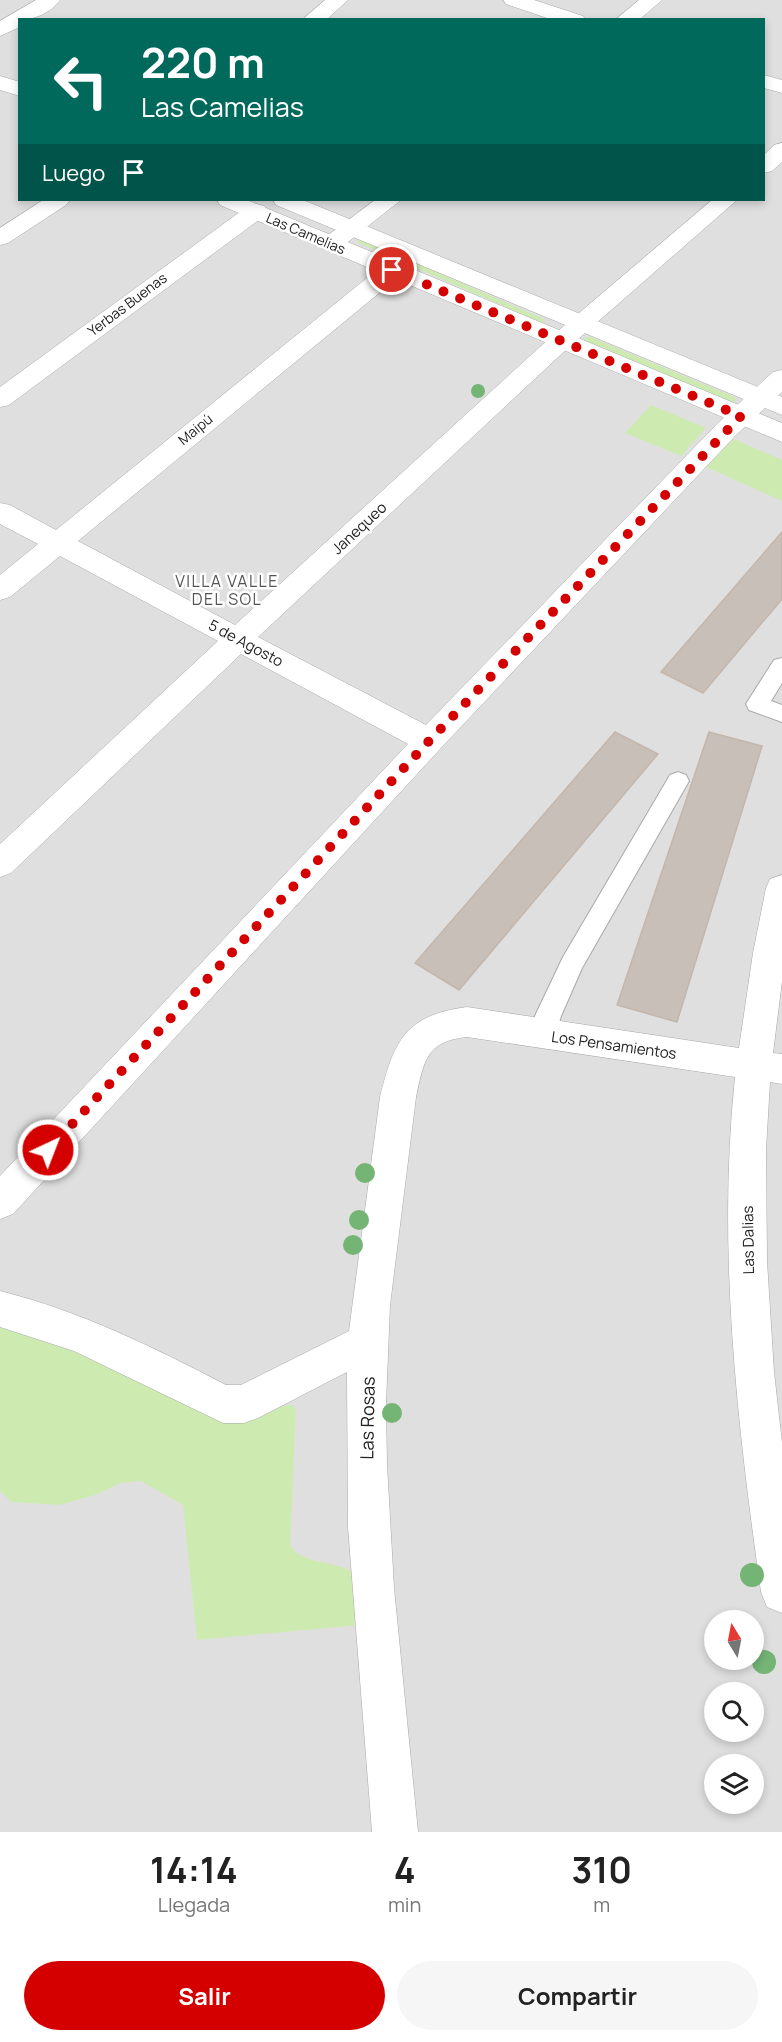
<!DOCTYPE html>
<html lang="es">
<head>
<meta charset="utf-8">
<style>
	body { margin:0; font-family:Manrope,sans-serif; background:#f6f6f6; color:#222; height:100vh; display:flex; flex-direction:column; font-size:22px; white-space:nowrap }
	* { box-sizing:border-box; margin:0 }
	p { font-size:20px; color:#767676 }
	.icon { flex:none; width:33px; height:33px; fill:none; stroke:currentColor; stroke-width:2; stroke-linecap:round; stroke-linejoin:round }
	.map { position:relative; height:1832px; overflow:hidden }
	.panel { display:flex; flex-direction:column; background:#fff; flex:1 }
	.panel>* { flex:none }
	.banner { position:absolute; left:18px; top:18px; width:747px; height:183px; border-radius:0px; box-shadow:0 3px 9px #0003; background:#00695c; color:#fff; overflow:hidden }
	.needle { width:39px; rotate:350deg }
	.tools { position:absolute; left:704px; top:1610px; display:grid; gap:12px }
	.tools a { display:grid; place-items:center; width:60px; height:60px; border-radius:50%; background:#fff; box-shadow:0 3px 9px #0003; font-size:30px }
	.pin { position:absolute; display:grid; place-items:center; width:51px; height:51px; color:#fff; margin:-26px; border:3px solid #fff; border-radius:50%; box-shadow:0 2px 6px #0007 }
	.me { position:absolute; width:66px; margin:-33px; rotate:43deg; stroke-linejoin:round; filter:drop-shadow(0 0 4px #0008) }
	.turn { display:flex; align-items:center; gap:21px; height:126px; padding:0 24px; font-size:27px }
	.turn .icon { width:78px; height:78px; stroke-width:2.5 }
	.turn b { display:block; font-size:42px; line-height:51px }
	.then { display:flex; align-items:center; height:57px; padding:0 24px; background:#0003; gap:12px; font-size:22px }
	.eta { display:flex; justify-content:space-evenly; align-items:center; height:102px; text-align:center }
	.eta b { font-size:36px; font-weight:700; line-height:42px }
	.cta { display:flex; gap:12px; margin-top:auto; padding:12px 24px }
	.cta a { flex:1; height:69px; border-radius:36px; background:#d40000; color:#fff; font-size:24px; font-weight:700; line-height:69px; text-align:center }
	.cta a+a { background:#f6f6f6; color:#222 }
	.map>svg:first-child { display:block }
</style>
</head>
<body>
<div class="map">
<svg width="782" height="1832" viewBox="0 0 782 1832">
	<rect width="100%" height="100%" fill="#f2efe9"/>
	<!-- residential -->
	<path fill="#e0dfdf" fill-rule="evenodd" d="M0 0H782V1832H0ZM20 20H764V200H20ZM714 1620H753V1659H714ZM714 1692H753V1731H714ZM714 1764H753V1803H714Z"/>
	<!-- grass -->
	<g fill="#cdebb0">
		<path d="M360 239 546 320 542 323 357 242Z"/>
		<path d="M588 336 737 398 733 403 584 340Z"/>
		<path d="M651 405 706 428 681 456 625 433Z"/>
		<path d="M734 439 782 460V501L706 467Z"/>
		<path d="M0 1321 82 1348 232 1424C254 1422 271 1405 293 1405L296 1411 290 1544C301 1567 337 1558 355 1575L359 1625 197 1640 183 1505 141 1481 121 1483 95 1495 59 1505 11 1502 0 1491Z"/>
	</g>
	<!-- building -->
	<g fill="#c7bfb8" stroke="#c4b6ab" stroke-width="1.5">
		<path d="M782 532V599L703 693 661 672Z"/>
		<path d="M615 732 658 754 459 990 415 963Z"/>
		<path d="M709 732 762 746 677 1022 617 1005Z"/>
	</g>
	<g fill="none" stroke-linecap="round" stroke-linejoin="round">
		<!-- service casing -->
		<g stroke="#a9a9a9" stroke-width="2">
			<g id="service">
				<path d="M782 658V683L771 701 782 705V722L749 710 746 704 774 660Z"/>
				<path d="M678 772 686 775 689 781 582 968 561 1016 553 1043 544 1046 535 1043 531 1035 535 1016 563 957 670 775Z"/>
			</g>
		</g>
		<!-- minor casing -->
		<g stroke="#a9a9a9" stroke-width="1">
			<g id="minor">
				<path d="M36 0H60C52 12 34 20 20 20V27L0 36V21Z"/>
				<path d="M325 0H348L326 20H302Z"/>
				<path d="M503 0H534L583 16 586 20H553L506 4Z"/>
				<path d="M639 0H662L639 20H615Z"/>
				<path d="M764 75 782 80V93L764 88Z"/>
				<path d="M782 143V162L772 171 764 173V155L774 145Z"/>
				<path d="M43 200H70L66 205 8 243 0 245V228Z"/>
				<path d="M375 200H401L339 249 331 251 323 249 319 244 323 239Z"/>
				<path d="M712 200H737L570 346 258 637 426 725 718 423 773 372 782 370V392L736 435 440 749 13 1214 0 1219V1176L408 744 241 654 11 873 0 877V844L218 641 60 556 10 597 0 600V575L38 544 0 524V503L10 505 56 530 383 265 392 263 401 265 404 270 401 275 78 541 235 625 552 336Z"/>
				<path d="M256 204 264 206 268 211 264 216 9 405 0 407V387L248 206Z"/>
				<path d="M782 875V981L773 1053 782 1054V1084L770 1082 766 1149 767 1261 774 1372 782 1443V1613L767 1607 761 1592C737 1422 717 1249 735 1077L467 1037C426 1041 424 1061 416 1097L390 1305 386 1404 387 1465 394 1588 418 1832H372L348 1527 347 1372 258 1418 244 1423H223L74 1351 0 1327V1291C80 1311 153 1347 226 1385H241L349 1331 380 1097C394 1040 406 1015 467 1007L739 1048 753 953 766 888 770 879Z"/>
			</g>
		</g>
		<!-- tertiary casing -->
		<g stroke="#a9a9a9" stroke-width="1">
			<g id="tertiary">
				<path d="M0 76 20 82V96L0 90Z"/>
				<path d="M217 200H247L782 423V442L220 205Z"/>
				<path d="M273 200H303L782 397V415L276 205Z"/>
			</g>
		</g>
		<!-- service -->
		<use href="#service" fill="#fff" fill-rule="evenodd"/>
		<!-- minor -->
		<use href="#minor" fill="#fff" fill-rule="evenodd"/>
		<!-- tertiary -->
		<use href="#tertiary" fill="#fff" fill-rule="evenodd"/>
	</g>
	<!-- trees -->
	<g fill="#74b475">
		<circle cx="478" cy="391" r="7"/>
		<circle cx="365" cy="1173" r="10"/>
		<circle cx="359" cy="1220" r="10"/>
		<circle cx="353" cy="1245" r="10"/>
		<circle cx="392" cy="1413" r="10"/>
		<circle cx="752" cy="1575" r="12"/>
		<circle cx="764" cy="1662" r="12"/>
	</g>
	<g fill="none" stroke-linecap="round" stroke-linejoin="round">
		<!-- route -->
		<path stroke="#d40000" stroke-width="10" stroke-dasharray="0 18" d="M48 1150 429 741 741 416 392 270"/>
	</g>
	<g text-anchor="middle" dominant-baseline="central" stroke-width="5" stroke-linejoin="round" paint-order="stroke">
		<!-- far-street labels -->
		<g font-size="14" fill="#222" stroke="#fff">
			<text transform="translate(306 233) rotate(23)">Las Camelias</text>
			<text transform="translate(127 304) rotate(-37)">Yerbas Buenas</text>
			<text transform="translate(195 429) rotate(-39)">Maipú</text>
		</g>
		<!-- street labels -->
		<g font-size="15" fill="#222" stroke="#fff">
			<text transform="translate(359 528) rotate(-43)">Janequeo</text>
			<text transform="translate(246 643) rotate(28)">5 de Agosto</text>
			<text transform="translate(614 1045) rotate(8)">Los Pensamientos</text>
			<text transform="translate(748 1240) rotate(-91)">Las Dalias</text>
		</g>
		<!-- neighbourhood labels -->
		<g font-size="16" letter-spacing="1.5" fill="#555" stroke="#fff">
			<text x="227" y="581">VILLA VALLE<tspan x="227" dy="18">DEL SOL</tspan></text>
		</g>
		<!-- near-street labels -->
		<g font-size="18" fill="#222" stroke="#fff">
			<text transform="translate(367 1418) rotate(-89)">Las Rosas</text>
		</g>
	</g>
</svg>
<div class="tools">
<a><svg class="needle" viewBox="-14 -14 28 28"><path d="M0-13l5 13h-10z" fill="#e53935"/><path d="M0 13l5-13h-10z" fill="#767676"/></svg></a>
<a><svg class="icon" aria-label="search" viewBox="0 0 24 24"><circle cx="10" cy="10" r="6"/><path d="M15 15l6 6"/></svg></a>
<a><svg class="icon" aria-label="layers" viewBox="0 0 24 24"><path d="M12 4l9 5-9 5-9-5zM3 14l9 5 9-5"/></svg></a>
</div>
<div class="pin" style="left:392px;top:270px;background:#d93025"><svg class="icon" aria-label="arrive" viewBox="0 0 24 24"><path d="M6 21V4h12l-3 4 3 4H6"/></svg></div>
<svg class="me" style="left:48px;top:1150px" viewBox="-20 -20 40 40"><circle r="17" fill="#d40000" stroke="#fff" stroke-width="3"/><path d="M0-11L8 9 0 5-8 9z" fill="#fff"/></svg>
<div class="banner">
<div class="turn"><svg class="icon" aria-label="left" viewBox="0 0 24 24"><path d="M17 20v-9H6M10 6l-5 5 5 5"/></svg><div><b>220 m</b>Las Camelias</div></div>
<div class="then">Luego<svg class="icon" aria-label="arrive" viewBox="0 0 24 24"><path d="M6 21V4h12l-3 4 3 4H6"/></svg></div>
</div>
</div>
<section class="panel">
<div class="eta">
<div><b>14:14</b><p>Llegada</p></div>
<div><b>4</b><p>min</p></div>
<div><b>310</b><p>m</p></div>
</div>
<div class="cta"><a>Salir</a><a>Compartir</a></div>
</section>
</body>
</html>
